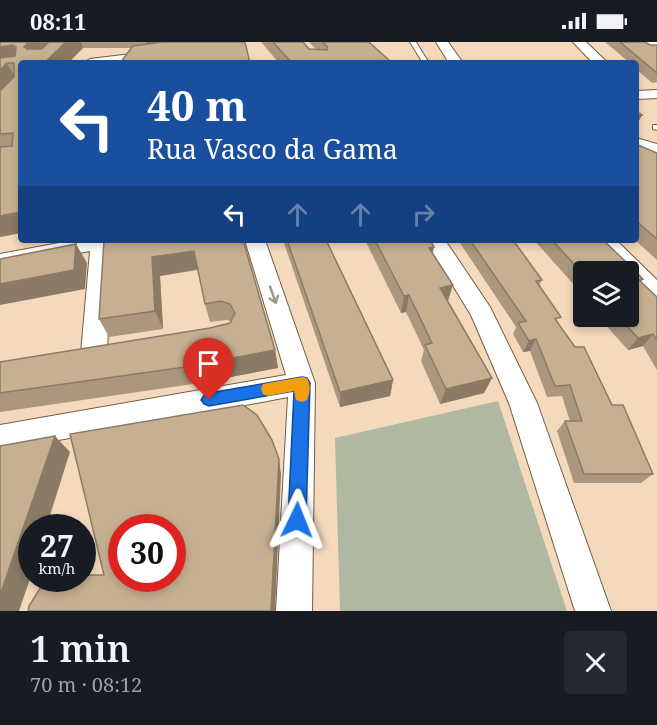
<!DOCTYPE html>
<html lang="pt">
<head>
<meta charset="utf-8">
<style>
	body { margin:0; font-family:"Noto Serif",serif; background:#242831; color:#f1f3f6; height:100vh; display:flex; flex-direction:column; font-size:22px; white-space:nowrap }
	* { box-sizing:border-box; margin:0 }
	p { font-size:20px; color:#9ea1a6 }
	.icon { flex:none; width:33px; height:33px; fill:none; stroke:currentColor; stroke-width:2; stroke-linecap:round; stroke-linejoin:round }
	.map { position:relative; height:569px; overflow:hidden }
	.panel { display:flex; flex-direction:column; background:#171b24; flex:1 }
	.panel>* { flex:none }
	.hud { position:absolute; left:18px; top:18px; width:621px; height:183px; border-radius:6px; box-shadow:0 3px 9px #0003; background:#1a4fa0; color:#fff; overflow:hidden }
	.fabs { position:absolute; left:573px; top:219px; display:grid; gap:12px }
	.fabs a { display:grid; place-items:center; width:66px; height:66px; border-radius:6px; background:#171b24; box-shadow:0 3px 9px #0003; font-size:30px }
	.speed { position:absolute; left:18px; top:472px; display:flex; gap:12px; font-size:30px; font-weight:700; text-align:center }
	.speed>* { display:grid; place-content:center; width:78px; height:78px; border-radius:50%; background:#171b24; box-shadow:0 3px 9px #0003; line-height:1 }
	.speed small { font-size:15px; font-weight:400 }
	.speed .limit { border:9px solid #d22; background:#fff; color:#111 }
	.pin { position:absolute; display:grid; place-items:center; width:51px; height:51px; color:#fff; margin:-62px -26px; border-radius:50% 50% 50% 0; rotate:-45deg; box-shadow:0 0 6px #0007 }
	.pin .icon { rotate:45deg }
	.me { position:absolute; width:66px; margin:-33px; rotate:2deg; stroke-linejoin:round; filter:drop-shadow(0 0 4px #0008) }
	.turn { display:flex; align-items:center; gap:21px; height:126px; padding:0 30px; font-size:27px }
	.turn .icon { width:78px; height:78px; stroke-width:2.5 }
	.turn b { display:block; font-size:42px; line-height:51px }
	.lanes { display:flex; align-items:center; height:57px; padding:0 30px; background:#0003; justify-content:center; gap:30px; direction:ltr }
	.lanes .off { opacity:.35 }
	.round { display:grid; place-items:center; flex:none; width:63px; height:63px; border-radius:6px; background:#242831 }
	.head { display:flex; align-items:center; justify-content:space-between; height:102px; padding:0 30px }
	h1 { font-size:36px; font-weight:600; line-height:45px }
	.status { display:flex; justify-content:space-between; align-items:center; height:42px; padding:0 30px; background:#171b24; direction:ltr }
	.status svg { height:16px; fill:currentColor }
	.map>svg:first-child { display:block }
</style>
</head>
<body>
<div class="status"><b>08:11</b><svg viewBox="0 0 49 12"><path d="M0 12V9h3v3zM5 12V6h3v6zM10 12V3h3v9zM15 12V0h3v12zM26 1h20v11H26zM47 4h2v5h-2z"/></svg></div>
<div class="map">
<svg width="657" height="569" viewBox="0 0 657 569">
	<rect width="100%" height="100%" fill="#f4d9bc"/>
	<!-- green -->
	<path fill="#b0b8a1" d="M498 359 567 569H340L335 396Z"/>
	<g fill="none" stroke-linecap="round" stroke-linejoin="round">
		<!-- lane casing -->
		<g stroke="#745d43" stroke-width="2">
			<g id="lane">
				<path d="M410 0H416L429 21H423Z"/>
				<path d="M653 83H657V88L653 87Z"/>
			</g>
		</g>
		<!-- street casing -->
		<g stroke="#745d43" stroke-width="2">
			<g id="street">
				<path d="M436 0H448L463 21H449Z"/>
				<path d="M573 0H586L608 21H593Z"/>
				<path d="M645 0H657V8Z"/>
				<path d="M156 9 161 10 162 13 161 16 122 21H83L90 17Z"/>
				<path d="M657 48V56L636 57V49Z"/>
				<path d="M636 96 657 102V113L636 106Z"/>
				<path d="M75 198H122L119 203 111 205 107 311 103 318 94 321 85 318 81 311 90 209 0 226V212Z"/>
				<path d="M245 198H265L315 341 312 569H276L288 355 0 409V383L286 333Z"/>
				<path d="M425 198H445L490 265 537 361 611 569H575L509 361 471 273Z"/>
				<path d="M594 198H616L657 238V260L649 258 628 236V230H622Z"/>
			</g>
		</g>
		<!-- lane -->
		<use href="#lane" fill="#fff" fill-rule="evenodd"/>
		<!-- street -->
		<use href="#street" fill="#fff" fill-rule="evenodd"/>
	</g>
	<!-- wall -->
	<g fill="#aa977d">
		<path d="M0 0H245L132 6H83L68 21H21V191L0 195Z"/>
		<path d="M261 0H303L309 7H316L309 0H369L392 21H279Z"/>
		<path d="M605 0H645L650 3H657V40L652 41 636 27V21H630Z"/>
		<path d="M636 104 657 111V218L635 198H636Z"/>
		<path d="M104 198H243L275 308 278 326 193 342 0 370V320L210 286 230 281 231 279 226 278 210 280 205 262 198 228 160 234 163 287 109 295 99 277Z"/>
		<path d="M283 198H326L393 338 390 354 340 365Z"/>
		<path d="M365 198H430L434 205 432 212 448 259 492 336 484 351 440 362 421 319 424 308 406 270 401 271Z"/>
		<path d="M458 198H513L542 238 539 243 558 281 612 363 653 432 641 441H574L557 389 565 379H570L562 354 547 355 530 309 523 310 513 292 516 285Z"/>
		<path d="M534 198H603L643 237 641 240 657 255V328L643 304 628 308 602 279 604 277 602 274H628L584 230V254Z"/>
	</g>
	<!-- shaded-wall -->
	<g fill="#8b7b66">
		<path d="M29 0H53L32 21 24 5Z"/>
		<path d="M66 0H81L83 6 68 21H44Z"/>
		<path d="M146 0H195L148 7Z"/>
		<path d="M13 3 21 19 7 21 16 38 0 53V5Z"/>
		<path d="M642 73 637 83H636V74Z"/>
		<path d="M21 170V191L0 195V174Z"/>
		<path d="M76 202 87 221 85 247 0 263V242Z"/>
		<path d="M434 205 430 222 429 206Z"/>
		<path d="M194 209 199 227 160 234 163 287 155 269 152 215Z"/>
		<path d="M453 243 448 259 440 246Z"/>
		<path d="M409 253 406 270 401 271 404 254Z"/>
		<path d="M653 292 643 304 628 308 638 296Z"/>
		<path d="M536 297 530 309 523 310 529 299Z"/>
		<path d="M275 308 278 326 193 342 185 325Z"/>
		<path d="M492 336 484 351 440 362 446 347Z"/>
		<path d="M393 338 390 354 340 365V350Z"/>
		<path d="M55 394 70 410 46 486H32V531L19 569H0V553Z"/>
		<path d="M279 417 281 432 275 569H271Z"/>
	</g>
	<!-- building -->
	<g fill="#c6b091" stroke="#8b7b66" stroke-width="1.5" fill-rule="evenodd">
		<path d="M0 0H29L24 5 27 7H42L49 0H66L44 21H21V170L0 174V105L12 104 13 91 0 92V49L14 35V21H7L0 28V16L15 14 16 5 13 3 0 5Z"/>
		<path d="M163 0H245L250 21H120L133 4Z"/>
		<path d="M273 0H303L309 7 327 8V4L322 0H369L392 21H292Z"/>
		<path d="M620 0H645L650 3H657V31Z"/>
		<path d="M636 69 642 73 636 74Z"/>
		<path d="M638 103 657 111V197L636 179V104Z"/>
		<path d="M104 198H243L275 308 185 325 0 351V320L210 286 230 281 235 271 230 262 221 259 205 262 194 209 152 215 155 269 99 277Z"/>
		<path d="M287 198H326L393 338 340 350Z"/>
		<path d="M375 198H430L434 205 429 206 453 243 440 246 492 336 446 347 425 303 432 301 409 253 404 254Z"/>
		<path d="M470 198H513L542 238 536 239 561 275 555 277 575 305H584L612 363H623L653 432H584L565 379H582L570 343 555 344 536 297 529 299 518 281 526 279Z"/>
		<path d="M552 198H603L624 218 643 237 639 238 657 255V298L653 292 638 296 618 274H628V230H584V233Z"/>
		<path d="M76 202 74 228 0 242V217Z"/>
		<path d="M243 363 257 373 272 398 279 417 271 569H28L29 564 42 543 52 537H82V533H104L70 392ZM122 486H172V537H122Z"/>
		<path d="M55 394 0 553V404Z"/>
	</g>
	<!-- one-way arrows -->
	<defs><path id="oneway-shaft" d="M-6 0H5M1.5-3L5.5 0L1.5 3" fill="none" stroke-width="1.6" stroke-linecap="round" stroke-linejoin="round" transform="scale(1.5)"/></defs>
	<use stroke="#9e9892" href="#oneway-shaft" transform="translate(273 253) rotate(71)"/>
	<!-- route -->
	<path fill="#1a73e8" stroke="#114b97" stroke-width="1.5" d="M302 335 307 336 310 341 306 478 304 484 297 487 291 484 288 478 294 349 209 364 204 362 201 358 204 353 209 351Z"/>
	<!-- slow -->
	<path fill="#f59e0b" d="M302 335 307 336C311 343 310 351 307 358L302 360 296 358 294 349 268 354 263 352 261 347 263 342 268 341Z"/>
</svg>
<div class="fabs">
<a><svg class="icon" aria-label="layers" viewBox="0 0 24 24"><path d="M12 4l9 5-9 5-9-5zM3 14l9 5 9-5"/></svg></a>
</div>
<div class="speed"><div>27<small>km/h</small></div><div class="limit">30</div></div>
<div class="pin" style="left:209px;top:358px;background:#d93025"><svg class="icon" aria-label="arrive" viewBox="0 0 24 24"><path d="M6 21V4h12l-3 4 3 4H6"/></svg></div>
<svg class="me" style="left:297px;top:478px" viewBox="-20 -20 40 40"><path d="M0-17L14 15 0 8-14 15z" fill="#1a73e8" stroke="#fff" stroke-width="4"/></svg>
<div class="hud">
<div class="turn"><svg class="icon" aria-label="left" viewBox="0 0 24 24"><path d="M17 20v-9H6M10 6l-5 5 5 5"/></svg><div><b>40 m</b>Rua Vasco da Gama</div></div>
<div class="lanes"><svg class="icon" aria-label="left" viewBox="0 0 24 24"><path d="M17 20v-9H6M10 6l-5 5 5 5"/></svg><svg class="icon off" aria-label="ahead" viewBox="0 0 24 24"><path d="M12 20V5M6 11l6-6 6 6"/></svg><svg class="icon off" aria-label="ahead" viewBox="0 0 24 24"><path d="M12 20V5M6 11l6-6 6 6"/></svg><svg class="icon off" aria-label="right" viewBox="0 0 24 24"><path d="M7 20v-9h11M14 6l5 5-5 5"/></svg></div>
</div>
</div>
<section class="panel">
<div class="head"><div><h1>1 min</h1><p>70 m · 08:12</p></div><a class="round"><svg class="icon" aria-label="close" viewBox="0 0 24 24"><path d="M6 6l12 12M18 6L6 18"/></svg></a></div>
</section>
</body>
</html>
